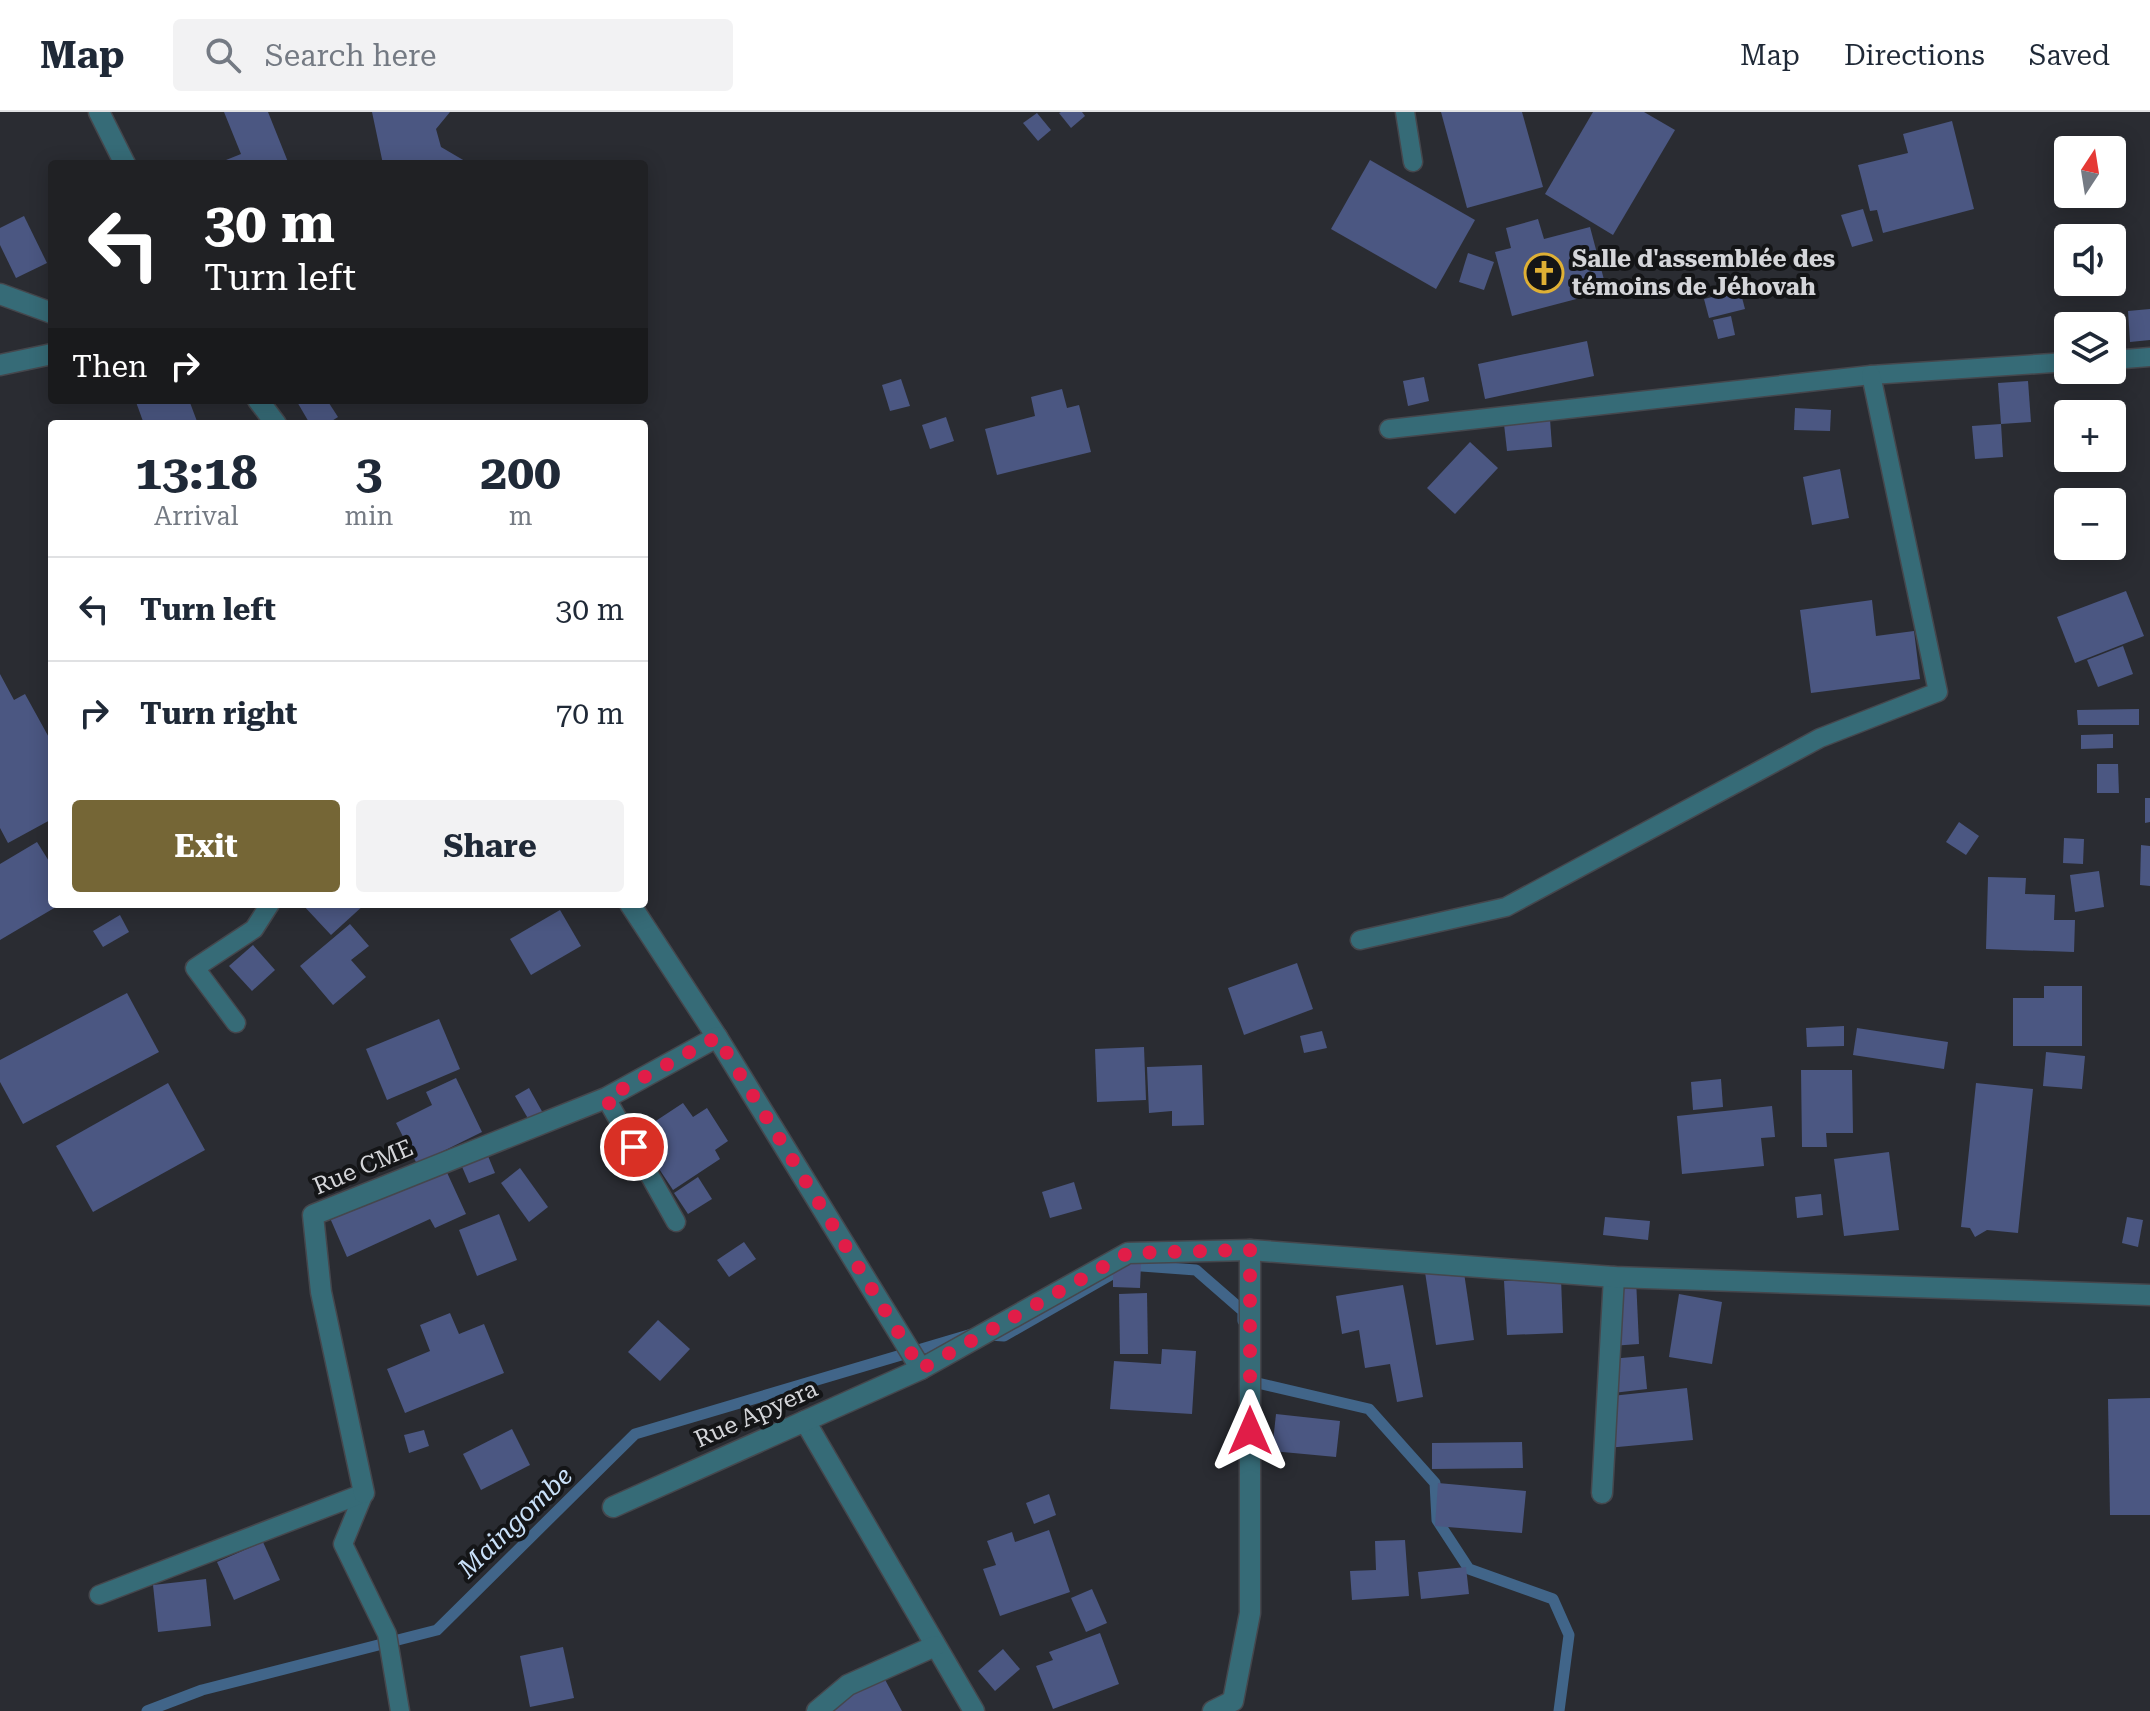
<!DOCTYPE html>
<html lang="en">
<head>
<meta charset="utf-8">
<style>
	body { margin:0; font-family:"Roboto Serif",serif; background:#f2f2f3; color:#1f2937; height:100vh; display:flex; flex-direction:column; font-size:30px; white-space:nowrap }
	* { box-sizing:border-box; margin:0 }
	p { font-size:26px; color:#747a83 }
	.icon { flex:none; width:44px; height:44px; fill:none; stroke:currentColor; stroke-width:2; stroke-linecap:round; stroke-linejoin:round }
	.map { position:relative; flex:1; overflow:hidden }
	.sheet { position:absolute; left:48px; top:308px; width:600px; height:488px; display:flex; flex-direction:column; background:#fff; border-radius:8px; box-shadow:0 4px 20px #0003 }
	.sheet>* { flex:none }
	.banner { position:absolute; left:48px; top:48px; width:600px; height:244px; border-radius:8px; box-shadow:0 4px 20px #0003; background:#202124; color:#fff; overflow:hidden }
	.needle { width:52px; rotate:12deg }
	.controls { position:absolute; left:2054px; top:24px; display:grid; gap:16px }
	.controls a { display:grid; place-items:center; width:72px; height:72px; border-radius:8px; background:#fff; box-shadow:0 4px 20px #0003; font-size:40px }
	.pin { position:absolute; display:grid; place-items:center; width:68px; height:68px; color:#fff; margin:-34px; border:4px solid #fff; border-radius:50%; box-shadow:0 2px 8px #0007 }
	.me { position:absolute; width:88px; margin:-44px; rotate:0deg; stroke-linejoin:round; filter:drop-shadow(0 0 6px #0008) }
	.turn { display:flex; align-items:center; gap:28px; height:168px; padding:0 24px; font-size:36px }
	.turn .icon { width:104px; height:104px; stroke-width:2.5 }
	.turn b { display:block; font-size:56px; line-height:68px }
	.then { display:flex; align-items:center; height:76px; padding:0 24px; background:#0003; gap:16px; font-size:30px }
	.eta { display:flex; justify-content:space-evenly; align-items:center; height:136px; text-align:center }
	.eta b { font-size:48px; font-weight:700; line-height:56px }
	.action { display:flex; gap:16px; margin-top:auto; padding:16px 24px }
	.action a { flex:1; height:92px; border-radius:8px; background:#756636; color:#fff; font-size:32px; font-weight:700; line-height:92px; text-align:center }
	.action a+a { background:#f2f2f3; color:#1f2937 }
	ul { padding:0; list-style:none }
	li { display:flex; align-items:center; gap:24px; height:104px; padding:0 24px; border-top:2px solid #e0e1e3 }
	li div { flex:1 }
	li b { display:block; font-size:30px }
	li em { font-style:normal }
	header { display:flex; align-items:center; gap:48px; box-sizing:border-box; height:112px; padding:0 40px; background:#fff; border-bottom:2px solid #e0e1e3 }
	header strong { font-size:38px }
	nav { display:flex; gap:44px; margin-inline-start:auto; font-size:28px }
	.search { width:560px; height:72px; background:#f2f2f3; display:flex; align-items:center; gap:20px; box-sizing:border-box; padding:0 28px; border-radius:8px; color:#747a83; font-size:30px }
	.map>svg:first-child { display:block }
</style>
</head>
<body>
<header>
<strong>Map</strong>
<div class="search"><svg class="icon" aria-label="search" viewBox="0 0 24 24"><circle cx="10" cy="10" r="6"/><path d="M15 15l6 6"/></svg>Search here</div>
<nav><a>Map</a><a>Directions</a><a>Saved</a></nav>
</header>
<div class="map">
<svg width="2150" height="1599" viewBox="0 0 2150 1599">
	<rect width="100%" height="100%" fill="#2a2c32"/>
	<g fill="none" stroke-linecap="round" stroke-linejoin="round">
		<!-- stream -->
		<g stroke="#416589" stroke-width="11">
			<path d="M989 1223 1004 1224 1128 1153 1196 1158 1243 1199V1209"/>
			<path d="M1249 1269 1369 1297 1435 1371 1437 1408 1469 1457 1553 1487 1569 1523 1559 1599"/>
			<path d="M147 1599 202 1578 437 1518 635 1322 972 1222"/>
		</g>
	</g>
	<!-- building -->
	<g fill="#4b5782">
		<path d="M224 0H268L288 50 216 52 241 42Z"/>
		<path d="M372 0H450L436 17 441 35 470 52H383Z"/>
		<path d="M1061 0H1082L1085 4 1071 16 1059 1Z"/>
		<path d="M1441 0H1522L1543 75 1467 96Z"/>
		<path d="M1593 0H1644L1675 18 1613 123 1545 82Z"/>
		<path d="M1037 1 1051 18 1038 29 1023 11Z"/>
		<path d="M1952 9 1974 97 1883 121 1877 98 1870 99 1858 53 1908 41 1903 22Z"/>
		<path d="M1370 48 1475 108 1436 177 1331 117Z"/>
		<path d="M1863 97 1873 129 1852 135 1841 103Z"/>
		<path d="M24 104 47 151 16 166 0 133V116Z"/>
		<path d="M1538 107 1544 127 1590 115 1607 179 1512 204 1495 140 1511 136 1506 116Z"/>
		<path d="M1468 141 1494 150 1484 178 1459 170Z"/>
		<path d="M1740 178 1745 197 1709 206 1704 187Z"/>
		<path d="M2150 197V228L2130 230 2128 199Z"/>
		<path d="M1731 204 1735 223 1718 227 1713 208Z"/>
		<path d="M1587 229 1594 264 1485 287 1478 252Z"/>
		<path d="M1424 265 1429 289 1408 294 1403 269Z"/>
		<path d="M901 267 910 294 890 299 882 273Z"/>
		<path d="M2028 269 2031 310 2001 312 1998 271Z"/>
		<path d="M1062 277 1067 296 1079 293 1091 340 997 363 985 317 1035 304 1031 285Z"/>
		<path d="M141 288H189L198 312H144L136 290Z"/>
		<path d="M296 288H327L338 305 327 312H310Z"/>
		<path d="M1795 296 1831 298 1830 319 1794 318Z"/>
		<path d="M946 305 954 329 930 337 922 313Z"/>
		<path d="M1550 307 1552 335 1507 339 1504 312Z"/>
		<path d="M2001 312 2003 345 1975 347 1972 314Z"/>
		<path d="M1470 330 1498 356 1455 402 1427 376Z"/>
		<path d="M1840 357 1849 406 1812 413 1803 365Z"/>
		<path d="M2126 479 2144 524 2075 551 2057 505Z"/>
		<path d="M1872 488 1876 524 1914 519 1920 567 1811 581 1800 498Z"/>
		<path d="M2123 534 2133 562 2098 575 2087 548Z"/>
		<path d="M0 562 14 588 25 582 52 631V707L8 731 0 716Z"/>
		<path d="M2139 597V613H2078L2077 598Z"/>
		<path d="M2113 622V636L2081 637V623Z"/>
		<path d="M2097 652H2118L2119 681H2097Z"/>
		<path d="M2145 686H2150V710L2145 711Z"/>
		<path d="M1959 710 1979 724 1966 743 1946 730Z"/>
		<path d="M2064 726 2084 727 2083 752 2063 751Z"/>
		<path d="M37 730 52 754V792H61L0 828V752Z"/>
		<path d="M2141 733 2150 734V774L2140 773Z"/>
		<path d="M2099 759 2104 795 2075 800 2070 763Z"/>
		<path d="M1988 765 2026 766 2025 782 2055 783 2054 808H2075L2074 840 1986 837Z"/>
		<path d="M302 792H365L331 823Z"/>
		<path d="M560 798 581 834 531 863 510 827Z"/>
		<path d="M120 803 129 820 103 835 93 819Z"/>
		<path d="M350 812 369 834 351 848 366 865 333 893 300 854Z"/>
		<path d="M253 833 275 858 252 879 229 854Z"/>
		<path d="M1297 851 1313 897 1244 923 1228 876Z"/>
		<path d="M2044 874H2082V934H2013V886H2044Z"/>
		<path d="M127 881 159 940 23 1012 0 970V948Z"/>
		<path d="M439 907 460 957 387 988 366 937Z"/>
		<path d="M1844 914V934L1807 935 1806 916Z"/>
		<path d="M1857 916 1948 930 1944 957 1853 943Z"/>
		<path d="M1322 919 1327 936 1304 941 1300 924Z"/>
		<path d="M1144 935 1146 988 1097 990 1095 937Z"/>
		<path d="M2046 940 2085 944 2082 977 2043 974Z"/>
		<path d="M1202 953 1204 1013 1172 1014V999L1149 1001 1147 955Z"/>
		<path d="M1801 958H1852L1853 1021H1826L1827 1035H1802Z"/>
		<path d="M456 966 482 1020 417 1052 396 1011 432 993 426 980Z"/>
		<path d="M1721 967 1723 995 1693 998 1691 970Z"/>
		<path d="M168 971 205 1038 93 1100 56 1034Z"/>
		<path d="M1976 971 2033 977 2018 1121 1987 1118 1975 1125 1970 1116 1961 1115Z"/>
		<path d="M529 976 544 1003 530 1010 515 984Z"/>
		<path d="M683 991 693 1005 707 996 728 1029 715 1038 720 1047 673 1078 636 1022Z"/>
		<path d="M1772 994 1775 1025 1761 1026 1764 1054 1682 1062 1677 1004Z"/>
		<path d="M486 1039 495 1061 469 1071 460 1050Z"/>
		<path d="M1889 1040 1899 1118 1844 1124 1834 1047Z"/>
		<path d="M444 1054 466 1102 435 1116 430 1107 347 1145 330 1106Z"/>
		<path d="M520 1056 548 1095 529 1110 501 1071Z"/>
		<path d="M698 1065 712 1087 688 1102 674 1081Z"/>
		<path d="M1074 1070 1082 1097 1050 1106 1042 1080Z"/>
		<path d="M1821 1082 1823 1103 1797 1106 1795 1085Z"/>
		<path d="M499 1102 517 1148 477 1164 459 1118Z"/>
		<path d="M1605 1105 1650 1109 1648 1128 1603 1123Z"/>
		<path d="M2127 1105 2143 1108 2138 1135 2122 1131Z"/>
		<path d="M744 1130 756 1147 729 1165 717 1148Z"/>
		<path d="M1113 1151 1141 1152 1140 1176 1113 1175Z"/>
		<path d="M1463 1154 1474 1228 1436 1233 1425 1160Z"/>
		<path d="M1561 1166 1563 1221 1507 1223 1504 1169Z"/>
		<path d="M1636 1167 1639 1232 1611 1234 1607 1169Z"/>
		<path d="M1403 1173 1423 1285 1397 1290 1390 1252 1365 1256 1359 1218 1342 1222 1336 1184Z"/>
		<path d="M1147 1181 1148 1242H1120L1119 1182Z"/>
		<path d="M1679 1182 1722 1190 1712 1252 1669 1245Z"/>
		<path d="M450 1201 459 1222 484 1212 504 1261 405 1301 387 1257 430 1239 420 1213Z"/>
		<path d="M658 1208 690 1237 660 1269 628 1240Z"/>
		<path d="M1162 1237 1196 1239 1192 1302 1110 1297 1114 1249 1161 1252Z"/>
		<path d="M1644 1244 1647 1277 1613 1281 1610 1247Z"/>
		<path d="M1687 1276 1693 1328 1607 1336 1602 1285Z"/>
		<path d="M2150 1286V1403H2110L2108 1287Z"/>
		<path d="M1276 1302 1340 1309 1336 1345 1272 1339Z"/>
		<path d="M512 1317 530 1353 481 1378 463 1342Z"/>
		<path d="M424 1318 429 1334 409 1341 404 1323Z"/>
		<path d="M1522 1330 1523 1356 1432 1357V1331Z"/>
		<path d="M1438 1371 1526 1379 1522 1421 1435 1414Z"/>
		<path d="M1049 1382 1056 1403 1034 1412 1026 1391Z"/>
		<path d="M1049 1418 1070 1480 1000 1504 983 1457 996 1453 987 1429 1012 1420 1015 1430Z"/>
		<path d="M1405 1428 1409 1484 1352 1488 1350 1459 1376 1458 1375 1429Z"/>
		<path d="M263 1430 280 1468 234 1488 217 1450Z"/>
		<path d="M1466 1455 1469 1482 1421 1487 1418 1460Z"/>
		<path d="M206 1467 211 1514 158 1520 153 1473Z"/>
		<path d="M1092 1477 1107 1511 1086 1520 1071 1486Z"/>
		<path d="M1100 1521 1119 1572 1053 1597 1036 1554 1053 1548 1049 1540Z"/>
		<path d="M563 1535 574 1586 530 1595 520 1544Z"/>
		<path d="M1003 1537 1020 1557 995 1579 978 1559Z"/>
		<path d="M876 1551 902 1599H826L835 1594 826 1578Z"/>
	</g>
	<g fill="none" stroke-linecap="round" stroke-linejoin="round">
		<!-- service casing -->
		<g stroke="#45474d" stroke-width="21">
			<g id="service">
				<path d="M1405 0 1413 50"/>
				<path d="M2112 248 2150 245"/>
				<path d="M1389 317 1871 263 2068 250"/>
				<path d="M1360 828 1506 795 1820 626 1938 580 1871 263"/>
				<path d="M236 911 195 856 254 817 270 792"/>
				<path d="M606 986 676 1110"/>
				<path d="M364 1381 343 1432 387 1522 400 1599"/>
				<path d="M99 1483 364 1381"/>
			</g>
		</g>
		<!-- minor casing -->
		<g stroke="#45474d" stroke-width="23">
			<g id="minor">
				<path d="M99 0 125 52"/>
				<path d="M0 182 52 201"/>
				<path d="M0 253 52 242"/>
				<path d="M258 288 276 312"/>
				<path d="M630 792 717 925 921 1257"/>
				<path d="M805 1309 974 1599"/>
				<path d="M364 1381 321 1180 313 1103 606 986 717 925"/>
				<path d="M1602 1381 1614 1165"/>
				<path d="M613 1395 921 1257 1128 1141 1250 1138 1614 1165 2150 1183"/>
				<path d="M817 1599 848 1573 935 1534"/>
				<path d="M1213 1599 1233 1589 1250 1501V1138"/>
			</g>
		</g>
		<!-- service -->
		<use href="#service" stroke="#366b77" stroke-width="18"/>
		<!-- minor -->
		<use href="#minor" stroke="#366b77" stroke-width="20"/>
	</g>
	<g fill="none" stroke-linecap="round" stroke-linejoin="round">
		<!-- route -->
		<path stroke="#e11d48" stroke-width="14" stroke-dasharray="0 25.2" d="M634 1035 606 986 717 925 921 1257 1128 1141 1250 1138V1319"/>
	</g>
	<!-- icons -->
	<defs>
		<g id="church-ring" transform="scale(2)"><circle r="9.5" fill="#141517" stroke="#dfb034" stroke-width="1.5"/><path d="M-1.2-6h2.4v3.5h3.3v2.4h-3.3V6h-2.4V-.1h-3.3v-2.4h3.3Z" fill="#dfb034"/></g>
	</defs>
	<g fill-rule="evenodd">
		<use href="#church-ring" x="1544" y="161"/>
	</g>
	<g text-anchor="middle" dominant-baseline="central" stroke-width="8" stroke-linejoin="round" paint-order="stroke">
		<!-- poi labels -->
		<g font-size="24" font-weight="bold" fill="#d4d5d9" stroke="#141517" text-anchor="start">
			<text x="1572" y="147">Salle d'assemblée des<tspan x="1572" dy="28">témoins de Jéhovah</tspan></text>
		</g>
		<!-- street labels -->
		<g font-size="24" fill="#d4d5d9" stroke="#141517">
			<text transform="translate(363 1055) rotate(-23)">Rue CME</text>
			<text transform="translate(756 1302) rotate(-24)">Rue Apyera</text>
		</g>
		<!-- water labels -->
		<g font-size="26" font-style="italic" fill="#cae1f9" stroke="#141517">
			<text transform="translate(515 1410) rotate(-44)">Maingombe</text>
		</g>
	</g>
</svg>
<div class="controls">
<a><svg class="needle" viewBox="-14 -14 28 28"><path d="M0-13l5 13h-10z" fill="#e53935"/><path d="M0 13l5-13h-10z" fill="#747a83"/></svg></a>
<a><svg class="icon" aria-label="sound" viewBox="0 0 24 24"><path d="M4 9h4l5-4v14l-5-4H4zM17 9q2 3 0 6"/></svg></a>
<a><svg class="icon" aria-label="layers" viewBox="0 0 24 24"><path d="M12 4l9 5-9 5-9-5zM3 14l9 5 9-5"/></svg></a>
<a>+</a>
<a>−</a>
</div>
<div class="pin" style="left:634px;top:1035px;background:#d93025"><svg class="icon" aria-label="arrive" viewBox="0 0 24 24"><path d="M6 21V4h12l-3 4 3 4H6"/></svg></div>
<svg class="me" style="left:1250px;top:1319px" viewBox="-20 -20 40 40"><path d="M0-17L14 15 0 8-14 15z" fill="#e11d48" stroke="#fff" stroke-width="4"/></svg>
<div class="banner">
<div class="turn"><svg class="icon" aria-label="left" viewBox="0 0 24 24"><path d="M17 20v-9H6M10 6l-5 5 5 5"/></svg><div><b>30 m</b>Turn left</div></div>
<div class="then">Then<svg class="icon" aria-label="right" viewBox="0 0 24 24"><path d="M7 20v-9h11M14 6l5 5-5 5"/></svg></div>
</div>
<section class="sheet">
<div class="eta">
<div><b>13:18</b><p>Arrival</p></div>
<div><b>3</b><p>min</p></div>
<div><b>200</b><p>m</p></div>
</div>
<ul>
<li><svg class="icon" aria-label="left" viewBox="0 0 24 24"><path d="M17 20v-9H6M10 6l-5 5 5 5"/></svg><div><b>Turn left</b></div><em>30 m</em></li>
<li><svg class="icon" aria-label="right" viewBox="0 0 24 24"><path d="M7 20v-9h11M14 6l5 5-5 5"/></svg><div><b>Turn right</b></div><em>70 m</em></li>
</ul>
<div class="action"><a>Exit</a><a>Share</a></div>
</section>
</div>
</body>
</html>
